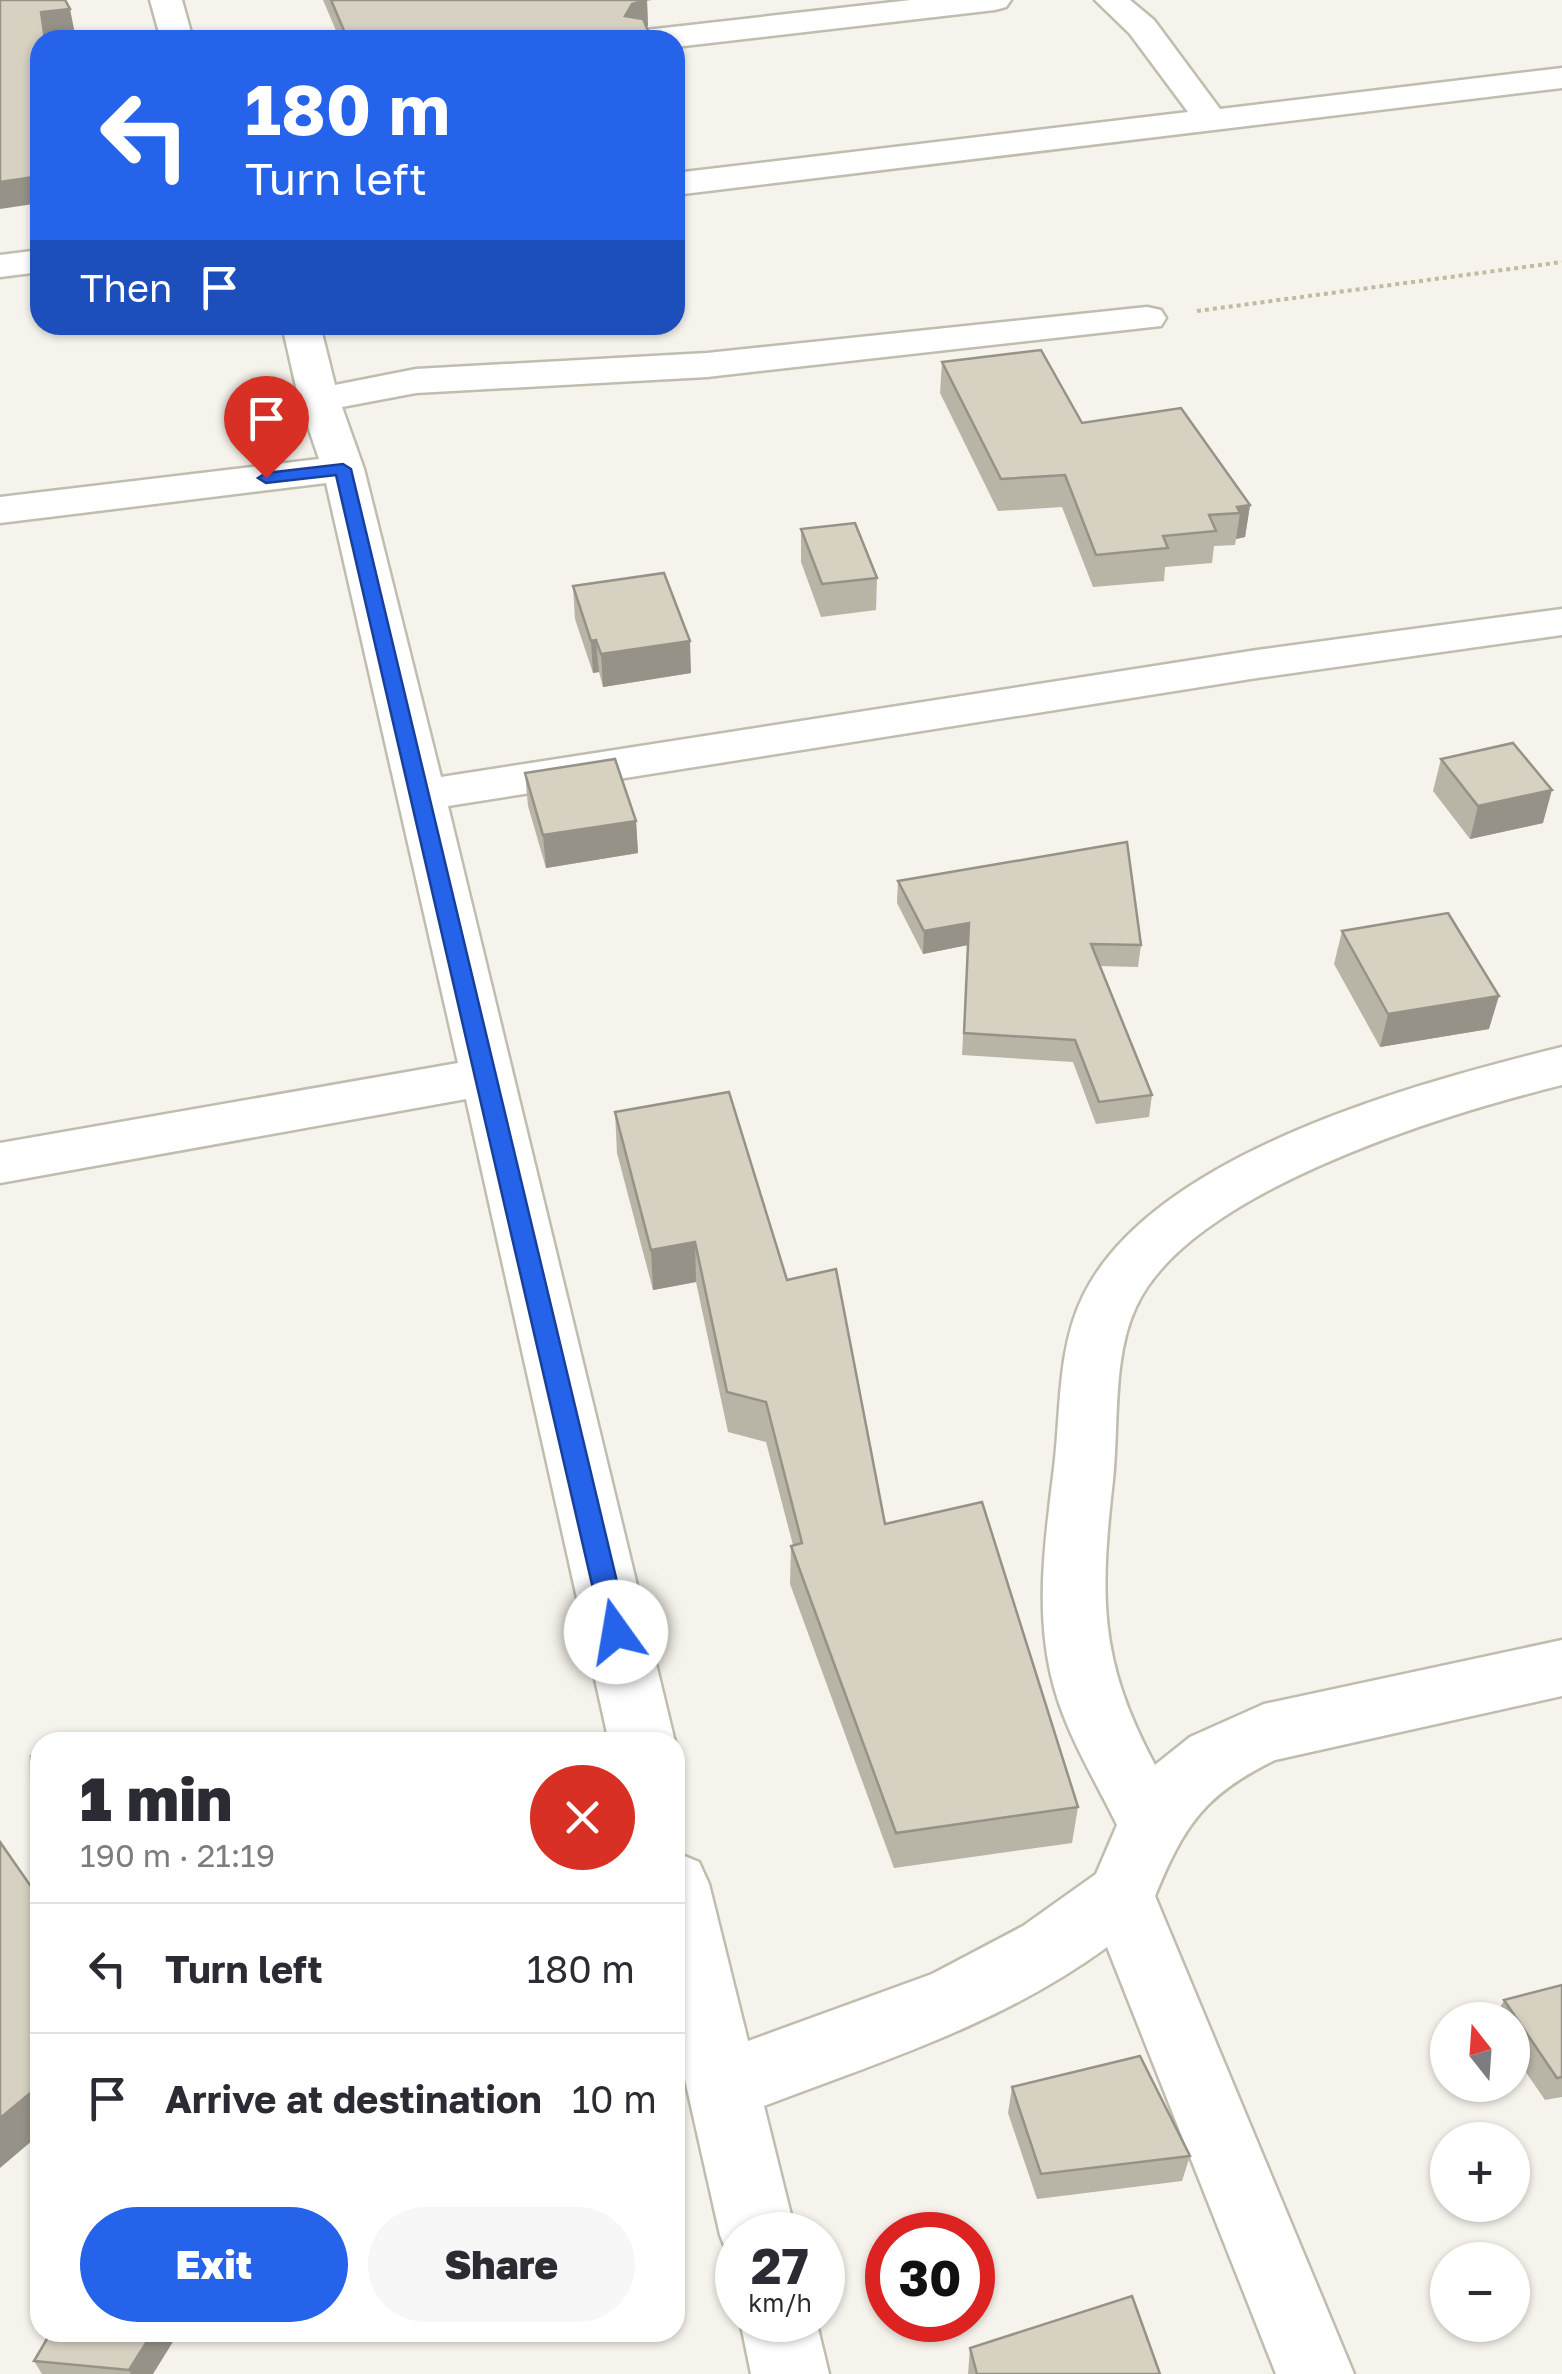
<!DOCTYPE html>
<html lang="en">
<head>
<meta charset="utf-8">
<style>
	body { margin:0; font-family:"Golos Text",sans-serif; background:#f7f7f7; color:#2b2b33; height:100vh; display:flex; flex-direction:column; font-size:38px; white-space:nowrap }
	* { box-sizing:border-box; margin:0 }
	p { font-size:32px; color:#7c7c81 }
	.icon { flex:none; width:55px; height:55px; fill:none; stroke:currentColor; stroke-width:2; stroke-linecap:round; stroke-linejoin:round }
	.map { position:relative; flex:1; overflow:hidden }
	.side { position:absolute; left:30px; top:1732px; width:655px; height:610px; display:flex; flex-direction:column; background:#fff; border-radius:30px; box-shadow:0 2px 8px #0004 }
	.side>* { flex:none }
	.hud { position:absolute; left:30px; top:30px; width:655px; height:305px; border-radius:30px; box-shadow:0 2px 8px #0004; background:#2563eb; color:#fff; overflow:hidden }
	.needle { width:65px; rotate:343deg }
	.tools { position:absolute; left:1430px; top:2002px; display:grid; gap:20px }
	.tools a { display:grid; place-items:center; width:100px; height:100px; border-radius:50%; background:#fff; box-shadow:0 2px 8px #0004; font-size:50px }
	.speed { position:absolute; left:715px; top:2212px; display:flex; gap:20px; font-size:50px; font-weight:700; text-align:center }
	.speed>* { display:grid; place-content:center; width:130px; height:130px; border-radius:50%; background:#fff; box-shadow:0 2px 8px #0004; line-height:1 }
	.speed small { font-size:25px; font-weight:400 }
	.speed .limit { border:15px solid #d22; background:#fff; color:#111 }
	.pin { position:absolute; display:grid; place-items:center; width:85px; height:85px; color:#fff; margin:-102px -42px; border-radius:50% 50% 50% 0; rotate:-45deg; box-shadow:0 0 10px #0007 }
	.pin .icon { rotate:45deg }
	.me { position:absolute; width:110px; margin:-55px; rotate:347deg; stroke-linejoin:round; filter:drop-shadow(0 0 8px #0008) }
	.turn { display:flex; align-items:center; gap:35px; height:210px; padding:0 50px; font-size:45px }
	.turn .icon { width:130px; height:130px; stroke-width:2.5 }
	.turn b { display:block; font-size:70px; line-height:85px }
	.then { display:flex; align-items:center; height:95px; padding:0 50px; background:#0003; gap:20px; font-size:38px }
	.round { display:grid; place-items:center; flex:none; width:105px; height:105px; border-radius:52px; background:#f7f7f7 }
	.overview { display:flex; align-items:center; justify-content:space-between; height:170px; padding:0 50px }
	h1 { font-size:60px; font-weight:800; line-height:75px }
	.primary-button { display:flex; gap:20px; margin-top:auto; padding:20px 50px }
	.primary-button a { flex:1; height:115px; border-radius:60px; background:#2563eb; color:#fff; font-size:40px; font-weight:800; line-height:115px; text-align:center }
	.primary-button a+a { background:#f7f7f7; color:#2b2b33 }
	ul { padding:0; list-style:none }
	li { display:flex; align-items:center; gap:30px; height:130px; padding:0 50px; border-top:2px solid #e1e1e2 }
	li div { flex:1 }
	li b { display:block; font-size:38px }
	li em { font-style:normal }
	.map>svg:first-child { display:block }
</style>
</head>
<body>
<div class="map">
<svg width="1562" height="2374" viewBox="0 0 1562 2374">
	<rect width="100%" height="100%" fill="#f5f3eb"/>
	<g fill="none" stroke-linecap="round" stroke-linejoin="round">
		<!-- street casing -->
		<g stroke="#c0bdae" stroke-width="5">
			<g id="street">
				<path d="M150 0H182L193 40H161Z"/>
				<path d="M911 0H1011L1006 7 995 10 675 47V40H630L634 33 646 30Z"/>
				<path d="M1095 0H1130L1154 20 1220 109 1562 68V88L675 195V173L1188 112 1130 34Z"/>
				<path d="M40 250V272L0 277V255Z"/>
				<path d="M1147 307 1161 310 1166 318 1161 326 707 377 416 393 342 407 364 469 441 777 1257 650 1562 609V635L1257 678 448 806 675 1742H609L466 1099 0 1183V1143L458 1063 326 483 0 523V497L319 459 299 400 282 325H320L335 385 416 369 707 353Z"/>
				<path d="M1562 1047V1085C1445 1114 1189 1191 1136 1307 1112 1358 1119 1425 1113 1480 1100 1596 1098 1659 1155 1765L1190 1737 1264 1704 1562 1640V1696L1275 1760C1205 1794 1184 1825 1155 1896L1354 2374H1276L1107 1947C1004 2023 882 2061 764 2106L796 2235H738V2264L731 2262 720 2235 675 2035V1852L699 1862 709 1884 748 2041 932 1974 1023 1926 1096 1874 1117 1825C1095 1780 1067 1735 1054 1687 1034 1615 1045 1541 1054 1468 1061 1412 1057 1349 1083 1296 1153 1153 1417 1083 1562 1047Z"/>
				<path d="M740 2320H816L829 2374H751Z"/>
			</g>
		</g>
		<!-- path -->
		<path stroke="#c2bb9f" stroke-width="4" stroke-dasharray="4 4" stroke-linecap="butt" d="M1197 311 1562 262"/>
		<!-- street -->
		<use href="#street" fill="#fff" fill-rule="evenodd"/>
	</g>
	<!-- wall -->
	<g fill="#b8b4a6">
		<path d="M323 0H652L647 1 648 26H646L652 40H340Z"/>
		<path d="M942 362 1250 505 1245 537 1236 539 1235 545 1214 546 1212 563 1165 567 1164 581 1093 587 1062 507 998 511 940 393Z"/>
		<path d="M801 529 877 578 876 610 821 617 801 562Z"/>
		<path d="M573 586 691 673 603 687 599 672 593 673 575 619Z"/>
		<path d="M1441 759 1543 823 1470 839 1433 791Z"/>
		<path d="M525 773 636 821 638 853 546 868 528 806Z"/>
		<path d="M898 881 1141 945 1138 967 1100 966 1152 1095 1149 1117 1096 1124 1073 1062 962 1055 968 945 923 954 897 903Z"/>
		<path d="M1342 931 1489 1029 1380 1047 1334 964Z"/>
		<path d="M615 1112 787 1280 885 1524 1078 1807 1072 1843 894 1868 790 1584 791 1546 793 1545 766 1442 728 1432 696 1282 653 1290 617 1153Z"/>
		<path d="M1562 1985V2097L1545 2100 1512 2052V2020H1494L1504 2000Z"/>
		<path d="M1012 2087 1190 2156 1182 2181 1037 2199 1008 2113Z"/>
		<path d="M51 2332 153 2374H42L34 2361Z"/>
		<path d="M970 2348 1160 2374H968Z"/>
	</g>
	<!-- shaded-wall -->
	<g fill="#969287">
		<path d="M647 1 648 26 633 29 625 16 632 4Z"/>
		<path d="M70 9 75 34 46 37V40H45L41 12Z"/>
		<path d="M683 116 684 142 675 143V117Z"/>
		<path d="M40 176V203L0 209V182Z"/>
		<path d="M1250 505 1245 537 1236 539 1240 513 1237 507Z"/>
		<path d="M596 640 599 672 593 673 591 641Z"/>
		<path d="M690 641 691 673 603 687 601 654Z"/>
		<path d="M1552 790 1543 823 1470 839 1478 806Z"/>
		<path d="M636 821 638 853 546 868 543 835Z"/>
		<path d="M969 923 968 945 923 954 924 931Z"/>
		<path d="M1499 996 1489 1029 1380 1047 1388 1014Z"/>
		<path d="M695 1242 696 1282 653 1290 651 1250Z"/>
		<path d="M40 2085V2134L0 2168V2118Z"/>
		<path d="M153 2332H179L153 2374H131L129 2370Z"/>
	</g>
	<!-- building -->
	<g fill="#d6d1c1" stroke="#969287" stroke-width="2.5">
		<path d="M0 0H65L70 9 41 12 45 40H40V176L0 182Z"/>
		<path d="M331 0H647L632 4 625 16 643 19 652 40H348Z"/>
		<path d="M675 96 683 116 675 117Z"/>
		<path d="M1041 350 1082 423 1181 408 1250 505 1237 507 1240 513 1209 515 1216 531 1163 536 1168 548 1096 555 1065 475 1001 479 942 362Z"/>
		<path d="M855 523 877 578 822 584 801 529Z"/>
		<path d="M664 573 690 641 601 654 596 640 591 641 573 586Z"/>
		<path d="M1513 743 1552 790 1478 806 1441 759Z"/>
		<path d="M615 759 636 821 543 835 525 773Z"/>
		<path d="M1127 842 1141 945 1091 944 1152 1095 1099 1102 1075 1040 964 1033 969 923 924 931 898 881Z"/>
		<path d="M1448 913 1499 996 1388 1014 1342 931Z"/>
		<path d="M729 1092 787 1280 836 1269 885 1524 982 1502 1078 1807 896 1833 791 1546 802 1543 766 1402 727 1392 695 1242 651 1250 615 1112Z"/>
		<path d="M40 1755V2085L0 2118V1842L32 1888 31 1756Z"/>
		<path d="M1562 1985V2077L1557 2078 1504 2000Z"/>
		<path d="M1140 2056 1190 2156 1041 2174 1012 2087Z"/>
		<path d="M1132 2296 1160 2374H977L970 2348Z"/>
		<path d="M51 2332H153L129 2370 34 2361Z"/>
	</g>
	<!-- route -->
	<path fill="#2563eb" stroke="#184099" stroke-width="2.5" d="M343 464 351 469 629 1632 625 1639 616 1643 607 1639 603 1632 336 475 266 483 258 478 266 473Z"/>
</svg>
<div class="tools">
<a><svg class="needle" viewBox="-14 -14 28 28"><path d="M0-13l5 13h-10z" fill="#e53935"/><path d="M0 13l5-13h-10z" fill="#7c7c81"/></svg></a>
<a>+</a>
<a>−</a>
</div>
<div class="speed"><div>27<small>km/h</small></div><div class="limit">30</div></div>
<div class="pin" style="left:266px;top:478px;background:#d93025"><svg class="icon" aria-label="arrive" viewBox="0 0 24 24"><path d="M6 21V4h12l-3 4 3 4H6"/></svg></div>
<svg class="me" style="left:616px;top:1632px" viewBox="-20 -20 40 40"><circle r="19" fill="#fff"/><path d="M0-13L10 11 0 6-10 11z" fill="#2563eb"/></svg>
<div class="hud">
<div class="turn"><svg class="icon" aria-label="left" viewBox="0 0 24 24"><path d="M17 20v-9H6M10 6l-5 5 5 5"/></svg><div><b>180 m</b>Turn left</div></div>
<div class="then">Then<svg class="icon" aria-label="arrive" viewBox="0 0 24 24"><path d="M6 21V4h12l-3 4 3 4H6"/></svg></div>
</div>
<section class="side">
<div class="overview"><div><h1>1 min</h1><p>190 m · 21:19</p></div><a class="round" style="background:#d93025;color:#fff"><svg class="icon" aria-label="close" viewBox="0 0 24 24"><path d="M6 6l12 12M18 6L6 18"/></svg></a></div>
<ul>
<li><svg class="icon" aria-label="left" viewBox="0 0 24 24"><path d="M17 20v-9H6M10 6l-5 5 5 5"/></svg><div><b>Turn left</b></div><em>180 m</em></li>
<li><svg class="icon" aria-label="arrive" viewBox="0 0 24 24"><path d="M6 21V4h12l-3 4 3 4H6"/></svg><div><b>Arrive at destination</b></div><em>10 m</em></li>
</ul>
<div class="primary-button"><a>Exit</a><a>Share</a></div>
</section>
</div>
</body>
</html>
